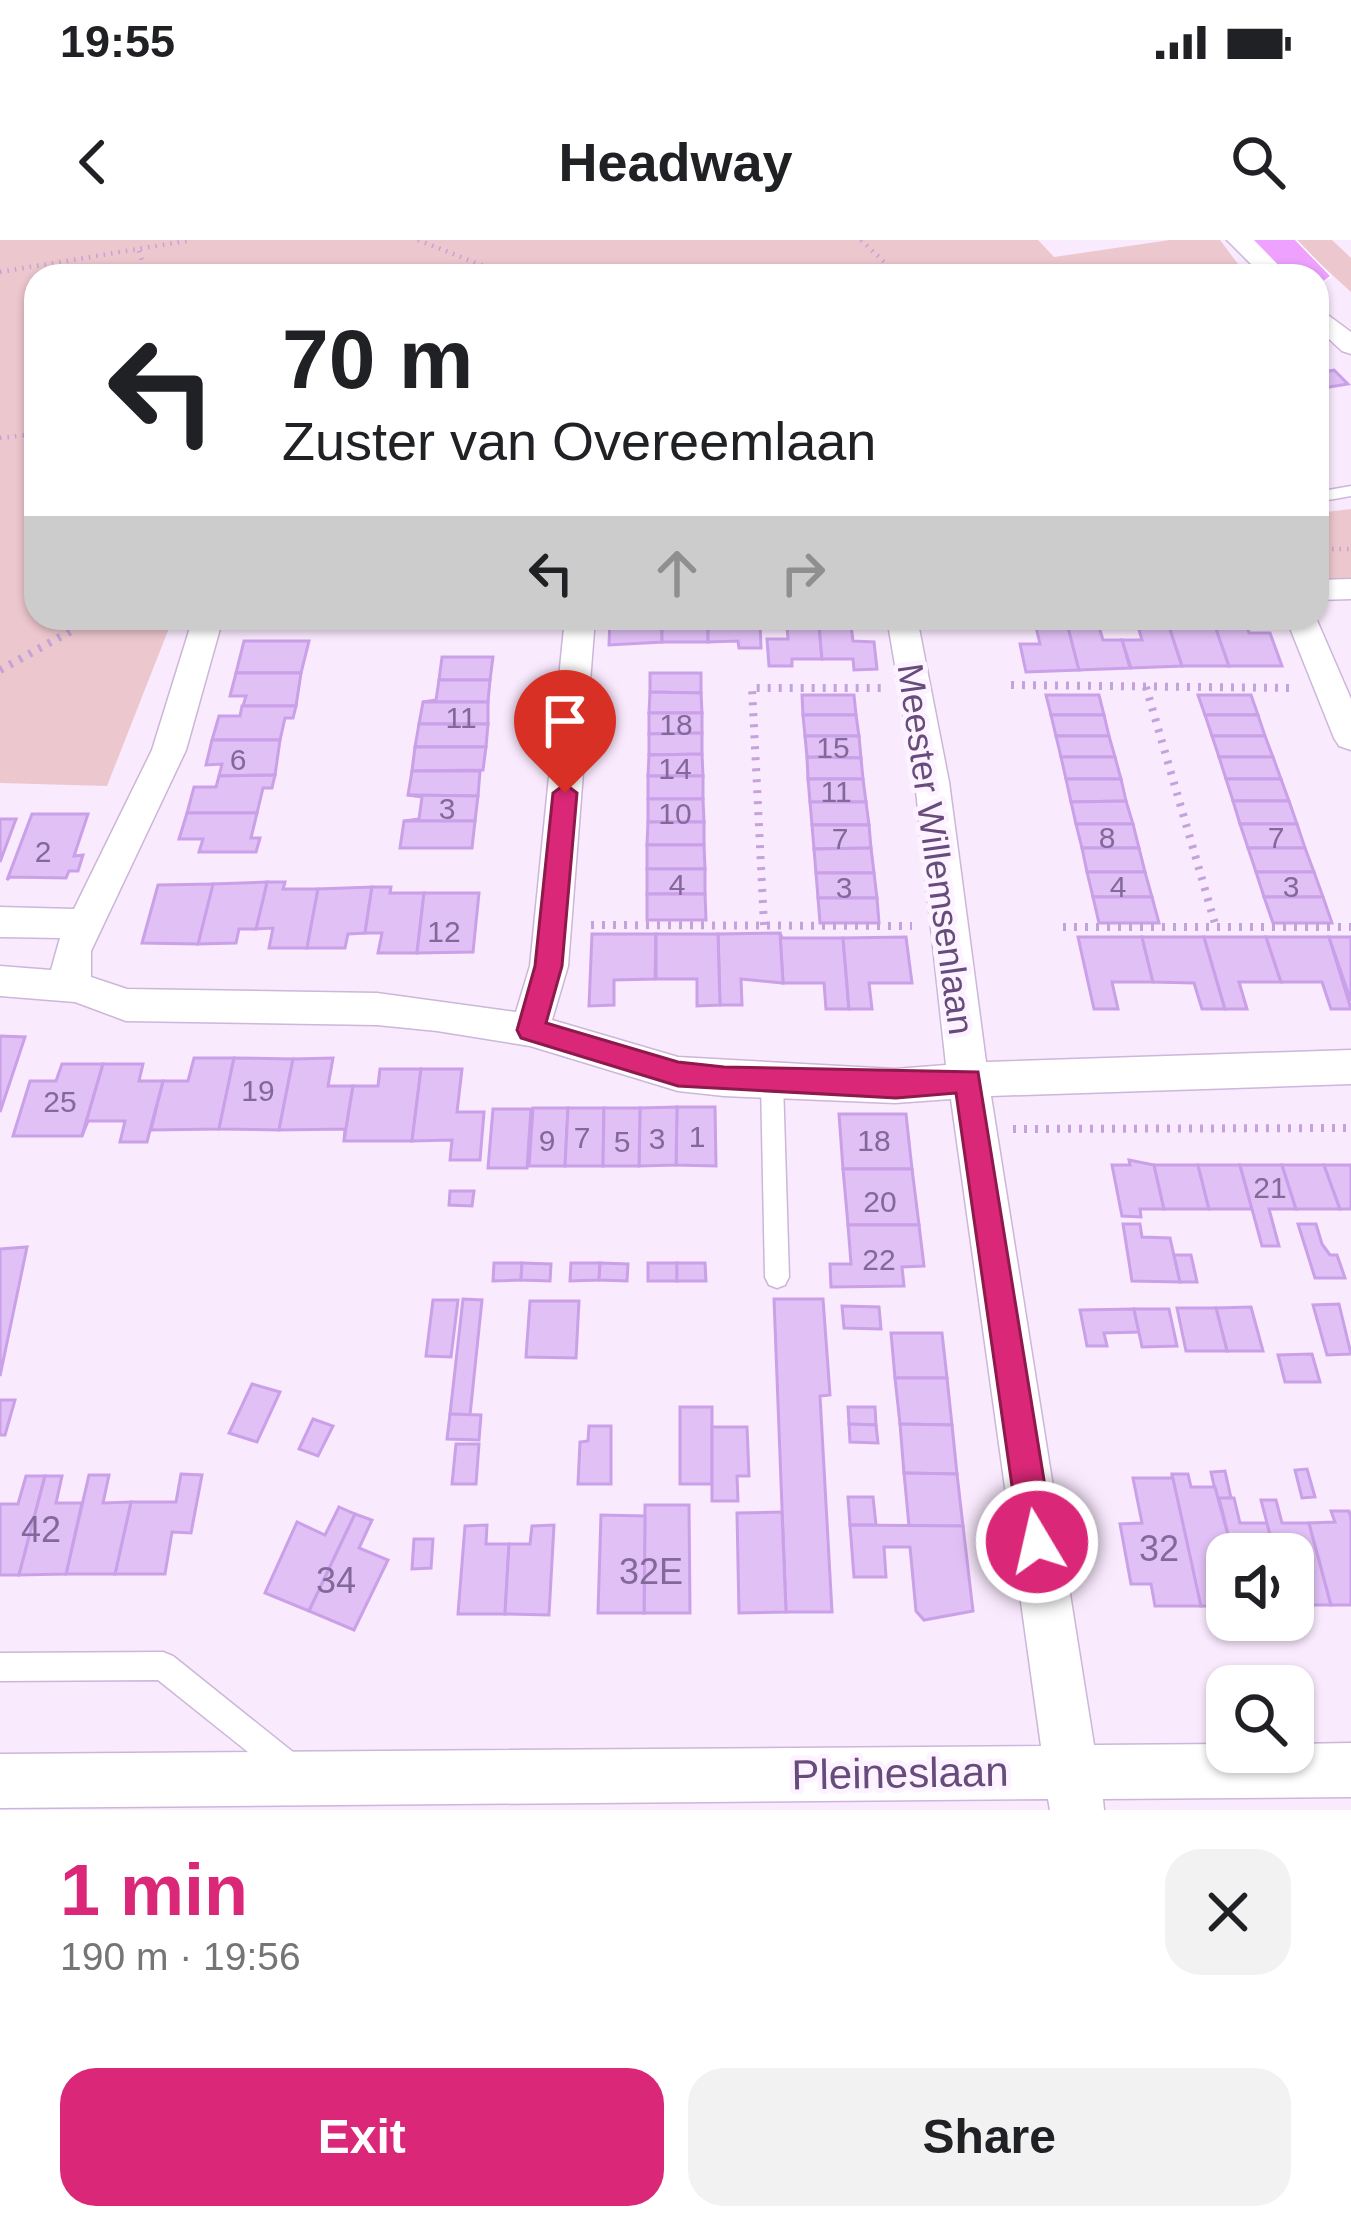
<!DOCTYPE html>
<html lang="en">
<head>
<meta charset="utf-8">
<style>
	body { margin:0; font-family:Helvetica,sans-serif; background:#f2f2f2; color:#202124; height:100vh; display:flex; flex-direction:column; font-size:45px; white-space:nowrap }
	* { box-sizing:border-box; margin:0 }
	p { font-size:39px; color:#757577 }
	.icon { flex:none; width:66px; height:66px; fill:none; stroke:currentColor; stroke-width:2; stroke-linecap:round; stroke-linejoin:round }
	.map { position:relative; height:1570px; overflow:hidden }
	.sheet { display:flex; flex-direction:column; background:#fff; flex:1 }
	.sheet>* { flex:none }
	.hud { position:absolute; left:24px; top:24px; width:1305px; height:366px; border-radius:36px; box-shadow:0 3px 9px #0004; background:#fff; color:#202124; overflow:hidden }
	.fabs { position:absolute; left:1206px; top:1293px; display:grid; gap:24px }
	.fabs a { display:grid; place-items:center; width:108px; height:108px; border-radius:24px; background:#fff; box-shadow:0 3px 9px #0004; font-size:60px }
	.pin { position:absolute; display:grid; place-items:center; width:102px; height:102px; color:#fff; margin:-123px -51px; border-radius:50% 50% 50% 0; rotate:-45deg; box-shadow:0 0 12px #0007 }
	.pin .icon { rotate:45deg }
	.me { position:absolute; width:132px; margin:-66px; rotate:351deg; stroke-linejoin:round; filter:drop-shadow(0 0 9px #0008) }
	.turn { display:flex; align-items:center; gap:42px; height:252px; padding:0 60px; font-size:54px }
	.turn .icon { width:156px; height:156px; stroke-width:2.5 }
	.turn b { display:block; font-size:84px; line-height:102px }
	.lanes { display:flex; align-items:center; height:114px; padding:0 60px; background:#0003; justify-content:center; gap:60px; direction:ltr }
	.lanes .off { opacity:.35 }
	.round { display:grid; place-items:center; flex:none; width:126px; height:126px; border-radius:36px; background:#f2f2f2 }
	.overview { display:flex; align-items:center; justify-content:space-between; height:204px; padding:0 60px }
	h1 { font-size:72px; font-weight:700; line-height:90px; color:#db2777 }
	.cta { display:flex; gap:24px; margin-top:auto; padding:24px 60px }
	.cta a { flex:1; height:138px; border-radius:36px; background:#db2777; color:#fff; font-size:48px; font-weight:700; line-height:138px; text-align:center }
	.cta a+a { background:#f2f2f2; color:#202124 }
	.status { display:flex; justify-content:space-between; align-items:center; height:84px; padding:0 60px; background:#fff; direction:ltr }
	.status svg { height:33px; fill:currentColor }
	header { display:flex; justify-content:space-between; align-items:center; height:156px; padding:0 60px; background:#fff; font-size:54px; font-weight:700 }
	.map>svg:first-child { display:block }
</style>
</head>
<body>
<div class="status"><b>19:55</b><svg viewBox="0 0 49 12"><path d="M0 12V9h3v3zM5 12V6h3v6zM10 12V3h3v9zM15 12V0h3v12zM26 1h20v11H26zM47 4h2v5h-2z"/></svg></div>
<header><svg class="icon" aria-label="back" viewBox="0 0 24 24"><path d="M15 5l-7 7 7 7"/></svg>Headway<svg class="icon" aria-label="search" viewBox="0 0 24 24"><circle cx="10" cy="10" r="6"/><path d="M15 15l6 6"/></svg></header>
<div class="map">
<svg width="1351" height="1570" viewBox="0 0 1351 1570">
	<rect width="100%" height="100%" fill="#faeafe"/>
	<!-- green -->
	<g fill="#edc7ce">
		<path d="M0 0H1038L1054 17 1170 0H1220L1247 36H36V378H173L107 546 0 543Z"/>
		<path d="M1294 0H1332L1351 18V52Z"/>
		<path d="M1351 269V340H1317V273Z"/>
	</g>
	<!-- building -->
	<g fill="#e0c0f5" stroke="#caa0e8" stroke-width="3">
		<path d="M1334 130 1348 144 1317 149V133Z"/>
		<path d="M610 378H662V402L609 405Z"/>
		<rect x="662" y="378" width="46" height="24"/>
		<path d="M708 378 760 382 761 408H739L738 401 708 402Z"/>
		<path d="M1137 383H1168L1182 426 1131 428 1122 400H1142Z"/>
		<path d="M1168 383H1214L1229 426H1182Z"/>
		<path d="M1214 383H1246L1249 393H1270L1282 426H1229Z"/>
		<path d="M787 385H819L822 419H792V426H769L767 399H788Z"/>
		<path d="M819 385H851L853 401 874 402 877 429 854 430 853 419H822Z"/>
		<path d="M1036 387H1068L1079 430 1026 432 1020 404H1040Z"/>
		<path d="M1068 387H1099L1103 400H1122L1130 428 1079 430Z"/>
		<path d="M244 401H309L301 433H236Z"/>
		<path d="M442 417H493L490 440H439Z"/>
		<path d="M236 433H301L296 466H243L246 456H230Z"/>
		<path d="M650 433H701V453L650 452Z"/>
		<path d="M439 440H490L488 462H423L436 460Z"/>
		<path d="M650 452 701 453 702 473H649Z"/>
		<path d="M802 455H854L856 475H803Z"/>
		<path d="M1046 455H1099L1104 475H1051Z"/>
		<path d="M1198 455H1251L1258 475H1205Z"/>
		<path d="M423 462H488V484H419Z"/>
		<path d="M242 466H296L293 478H285L280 500H212L219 476H240Z"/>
		<path d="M649 473H702V493L649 494Z"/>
		<path d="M803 475H856L859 496H805Z"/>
		<path d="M1051 475H1104L1109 496H1056Z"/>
		<path d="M1205 475H1258L1265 496H1212Z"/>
		<path d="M419 484H488L486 507H415Z"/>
		<path d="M702 493V514L649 515V494Z"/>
		<path d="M805 496H859L861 518 807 517Z"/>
		<path d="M1056 496H1109L1115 517H1061Z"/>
		<path d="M1212 496H1265L1273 517H1219Z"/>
		<path d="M212 500H280L275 535 219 536 222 524 206 525Z"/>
		<path d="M415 507H486L483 530 412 531Z"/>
		<path d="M702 514 703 536H648L649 515Z"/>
		<path d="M807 517 861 518 863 539H808Z"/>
		<path d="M1061 517H1115L1121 539H1066Z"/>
		<path d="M1219 517H1273L1281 539H1226Z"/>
		<path d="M412 531H480L478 556 408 555Z"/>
		<path d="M275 535 272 548H263L257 573H187L194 547H216L219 536Z"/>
		<rect x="648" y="536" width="55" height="23"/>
		<path d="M808 539H863L866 562H810Z"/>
		<path d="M1066 539H1121L1126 561 1071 562Z"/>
		<path d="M1226 539H1281L1289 561H1233Z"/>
		<path d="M408 555 478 556 475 581H404L419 579 422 557Z"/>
		<path d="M648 559H703L704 582H648Z"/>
		<path d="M1126 561 1133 584H1076L1071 562Z"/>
		<path d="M1233 561H1289L1297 584H1240Z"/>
		<path d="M810 562H866L869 585H812Z"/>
		<path d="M187 573H257L251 598H260L256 612H199L203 599H179Z"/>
		<path d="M32 574H88L74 616 83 615 78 631H69L66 638 10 637 7 640Z"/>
		<path d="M0 579H16L0 622Z"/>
		<path d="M404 581H475L472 608H400Z"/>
		<path d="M648 582H704V605H647Z"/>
		<path d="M1076 584H1133L1139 608H1082Z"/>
		<path d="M1240 584H1297L1305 608H1248Z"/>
		<path d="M812 585H869L871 608 814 609Z"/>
		<path d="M647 605H704L705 629H647Z"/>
		<path d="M871 608 874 633H816L814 609Z"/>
		<path d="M1082 608H1139L1145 632H1087Z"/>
		<path d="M1248 608H1305L1314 632H1256Z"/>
		<rect x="647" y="629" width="58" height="25"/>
		<path d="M1087 632H1145L1152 657H1093Z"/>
		<path d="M1256 632H1314L1323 657H1264Z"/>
		<path d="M816 633H874L877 658H818Z"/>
		<path d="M267 642H285L283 649H318L307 708H269L273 688 256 689Z"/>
		<path d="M267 642 256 689H239L236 703 198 704 213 644Z"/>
		<path d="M213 644 198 704 142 703 158 645Z"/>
		<path d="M372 647 365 693 348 694 345 708H307L318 649Z"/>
		<path d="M372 647H391L390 653H424L417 713H378L382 693H365Z"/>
		<path d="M424 653H479L473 712 417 713Z"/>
		<path d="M647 654H705L706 680H647Z"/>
		<path d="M1093 657H1152L1159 683H1099Z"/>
		<path d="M1264 657H1323L1332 683H1273Z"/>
		<path d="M818 658H877L879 683H820Z"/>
		<path d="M780 693 782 698H843L849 769H826L824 743H783Z"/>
		<path d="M780 693 783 743 741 739 742 765H720L718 694Z"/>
		<path d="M592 694H656L655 739 614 740V765L589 766Z"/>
		<path d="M656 694H718L720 765 697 766V739H656Z"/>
		<path d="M906 697 912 743H869L872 769H849L843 698Z"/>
		<path d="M1078 697H1142L1153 742H1112L1118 769H1094Z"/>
		<path d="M1142 697H1204L1225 769H1202L1194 743 1153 742Z"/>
		<path d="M1204 697H1266L1281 742H1239L1247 769H1225Z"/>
		<path d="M1266 697H1329L1351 769H1331L1322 742H1281Z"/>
		<path d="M1329 697H1351V761Z"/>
		<path d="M0 796 25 797 0 872Z"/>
		<path d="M194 818H234L219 889 151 890 163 841H188Z"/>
		<path d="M234 818 293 819 279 890 219 889Z"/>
		<path d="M333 818 328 846H353L344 901 345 889 279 890 293 819Z"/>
		<path d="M62 824H103L82 896H13L30 841H56Z"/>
		<path d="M103 824H143L139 841H163L147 902H120L125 881H88L82 896Z"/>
		<path d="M380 829H421L412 901H344L353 846H378Z"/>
		<path d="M421 829H462L457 872H484L480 920H450L452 900 412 901Z"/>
		<path d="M677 867H715L716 926 676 925Z"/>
		<path d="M677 867 676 925 639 926 640 868Z"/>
		<path d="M533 868H568L565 926H529Z"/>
		<path d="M568 868H604L603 926H565Z"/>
		<path d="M604 868H640L639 926H603Z"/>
		<path d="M493 869H531L527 928H488Z"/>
		<path d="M839 874H906L912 929H843Z"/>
		<path d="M1129 920 1154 925 1164 969H1140L1141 977 1122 976 1112 925H1130Z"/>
		<path d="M1154 925H1198L1209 969H1164Z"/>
		<path d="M1198 925H1240L1252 969H1209Z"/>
		<path d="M1240 925H1282L1296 969H1269L1279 1006H1262Z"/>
		<path d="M1282 925H1324L1340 969H1296Z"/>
		<path d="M1324 925H1351V969H1340Z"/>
		<path d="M843 929H912L919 985H848Z"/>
		<path d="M450 951H474L472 966 449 965Z"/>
		<path d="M1123 984H1140L1142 997 1170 998 1180 1042 1132 1041Z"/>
		<path d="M1298 984H1316L1322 1004 1330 1015H1337L1345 1038H1315Z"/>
		<path d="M848 985H919L924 1026 902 1027 904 1046 831 1047 830 1024H851Z"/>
		<path d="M27 1007 0 1136V1009Z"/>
		<path d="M1174 1015H1191L1197 1042H1180Z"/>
		<path d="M494 1023H522L521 1040 493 1041Z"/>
		<path d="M522 1023 551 1024 550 1041 521 1040Z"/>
		<path d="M571 1023H600L599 1040 570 1041Z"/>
		<path d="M600 1023 628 1024 627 1041 599 1040Z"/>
		<rect x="648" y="1023" width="29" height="18"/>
		<path d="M677 1023H705L706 1041H677Z"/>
		<path d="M463 1059 482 1060 470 1175 450 1174Z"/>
		<path d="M774 1059H823L830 1155 820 1156 832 1372H786Z"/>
		<path d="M433 1060H458L451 1117 426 1116Z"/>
		<path d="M530 1061H579L576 1118 526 1117Z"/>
		<path d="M1339 1064 1351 1114 1327 1115 1313 1065Z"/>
		<path d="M842 1066 879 1067 881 1089 844 1088Z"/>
		<path d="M1251 1067 1263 1111H1227L1216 1068Z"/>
		<path d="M1177 1068H1216L1227 1111H1186Z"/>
		<path d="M1134 1069 1139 1092 1104 1093 1107 1106H1087L1080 1070Z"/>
		<path d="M1134 1069H1169L1177 1106 1142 1107Z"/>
		<path d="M891 1093H942L947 1138H895Z"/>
		<path d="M1312 1114 1320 1142H1285L1278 1115Z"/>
		<path d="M895 1138H947L952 1185 900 1184Z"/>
		<path d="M252 1144 280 1152 257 1202 229 1193Z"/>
		<path d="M0 1160H15L5 1195H0Z"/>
		<rect x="680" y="1167" width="32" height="77"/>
		<path d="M848 1167H875L876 1185 849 1184Z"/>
		<path d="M450 1174 481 1175 479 1200 447 1199Z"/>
		<path d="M313 1179 333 1186 318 1216 299 1209Z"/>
		<path d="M849 1184 876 1185 878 1203 850 1202Z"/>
		<path d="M900 1184 952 1185 957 1234 904 1233Z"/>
		<path d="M589 1186H611V1244H578L580 1202 588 1201Z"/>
		<path d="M712 1187H747L749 1236H737L738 1261H712Z"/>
		<path d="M456 1204H479L476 1244H452Z"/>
		<path d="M1307 1229 1315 1257 1302 1258 1295 1230Z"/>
		<path d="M1225 1231 1231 1258 1217 1259 1211 1232Z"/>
		<path d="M904 1233 957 1234 963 1286H909Z"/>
		<path d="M181 1234 202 1235 191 1293 172 1292 165 1334H115L131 1262H176Z"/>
		<path d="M1172 1234 1184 1283 1201 1366H1155L1151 1344H1131L1120 1284 1142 1283 1133 1238H1172Z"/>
		<path d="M1172 1234H1188L1191 1247H1215L1233 1314H1227V1366H1201Z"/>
		<path d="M89 1235H109L103 1263 131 1262 115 1334H66Z"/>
		<path d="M26 1236H45L19 1335H0V1264H18Z"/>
		<path d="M45 1236H62L56 1263H82L66 1334 19 1335Z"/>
		<path d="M848 1257H873L876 1285H850Z"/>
		<path d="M1219 1258H1234L1240 1283H1267L1275 1314H1233Z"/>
		<path d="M1261 1260H1276L1282 1283H1309L1331 1365H1293V1314H1275Z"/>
		<path d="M645 1265H689L690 1373H644Z"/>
		<path d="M339 1267 355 1274 309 1371 265 1353 297 1282 325 1295Z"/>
		<path d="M1331 1271H1349L1351 1278V1365H1331L1309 1283 1335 1282Z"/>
		<path d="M782 1272 786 1372 739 1373 737 1273Z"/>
		<path d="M355 1274 372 1280 359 1308 388 1320 354 1390 309 1371Z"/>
		<path d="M601 1275 645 1276 644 1373H598Z"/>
		<path d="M487 1285 486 1304H509L505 1374H458L465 1286Z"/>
		<path d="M554 1285 549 1375 505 1374 509 1304H530L532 1286Z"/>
		<path d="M850 1285 963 1286 973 1371 924 1380 916 1371 910 1307H884L886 1337H854Z"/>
		<path d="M414 1299H433L431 1328 412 1329Z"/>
	</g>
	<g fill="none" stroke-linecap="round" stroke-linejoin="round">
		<!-- lane casing -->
		<g stroke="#ccb6d9" stroke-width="3">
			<g id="lane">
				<path d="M1351 246V256L1317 262V252Z"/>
				<path d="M772 833 780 835 783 842 789 1037 785 1045 777 1048 769 1045 765 1037 761 842 764 835Z"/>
				<path d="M163 1412 173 1416 303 1520 308 1530 303 1540 293 1545 283 1540 158 1440 0 1441V1413Z"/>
			</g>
		</g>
		<!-- street casing -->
		<g stroke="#ccb6d9" stroke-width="3">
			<g id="street">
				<path d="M1227 0H1253L1289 36H1263Z"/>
				<path d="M1317 67 1351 92V114L1342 111 1317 88Z"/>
				<path d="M1351 339V359L1317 360V340Z"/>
				<path d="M193 378H223L186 510 91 711V737L127 749 377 753 516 772 530 726 565 378H595L568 726 552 780 678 817 895 829 946 825 915 542 887 378H917L949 542 986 822 1351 810V844L991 856 1094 1505 1227 1504V1512H1293V1504L1351 1503V1557L1103 1559 1104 1570H1050L1048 1559 0 1568V1514L1041 1506 951 859 895 863 724 856 678 851 530 806 437 791 377 785 126 781 75 762 0 756V726L51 730 60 698 0 697V667L74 669 152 510Z"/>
				<path d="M1286 378H1316L1351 459V510L1339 506 1334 498Z"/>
			</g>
		</g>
		<!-- primary casing -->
		<g stroke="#fff" stroke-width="3">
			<path id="primary" d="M1254 0H1295L1330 36 1317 46V36H1289Z"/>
		</g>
		<!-- path-far1 -->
		<g stroke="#c4a2da" stroke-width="4.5" stroke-dasharray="1.5 6" stroke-linecap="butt">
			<path d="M418 0 509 36"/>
			<path d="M861 0 899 36"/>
			<path d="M139 11 147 36"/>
			<path d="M0 32 192 0"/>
			<path d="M0 198 36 194"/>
			<path d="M1317 309H1351"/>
			<path d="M72 385 73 378"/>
		</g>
		<!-- path -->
		<g stroke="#c4a2da" stroke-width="8" stroke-dasharray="3 8" stroke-linecap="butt">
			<path d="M0 430 71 391 72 382"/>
			<path d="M1011 445 1291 448"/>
			<path d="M1146 447 1216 687"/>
			<path d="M591 685 912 686"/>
			<path d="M764 685 752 448H883"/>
			<path d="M1063 687H1351"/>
			<path d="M1013 889 1351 888"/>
		</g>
		<!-- lane -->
		<use href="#lane" fill="#fff" fill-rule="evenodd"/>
		<!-- street -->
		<use href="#street" fill="#fff" fill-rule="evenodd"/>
		<!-- primary -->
		<use href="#primary" fill="#eea1fe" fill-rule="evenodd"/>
	</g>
	<!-- route -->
	<path fill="#db2777" stroke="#8e194d" stroke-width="3" d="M565 544 577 553 562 726 546 783 678 822 724 827 978 832 1054 1302 1049 1315 1037 1320 1025 1315 1020 1302 956 853 896 858 678 846 521 798 517 790 535 726 553 553Z"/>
	<g text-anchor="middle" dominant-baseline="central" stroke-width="10" stroke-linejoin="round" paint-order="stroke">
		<!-- number labels -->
		<g font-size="30" fill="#84689a">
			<text x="461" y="477">11</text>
			<text x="676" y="484">18</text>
			<text x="833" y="507">15</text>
			<text x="238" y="519">6</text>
			<text x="675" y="528">14</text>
			<text x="836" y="551">11</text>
			<text x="447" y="568">3</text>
			<text x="675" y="573">10</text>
			<text x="1107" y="597">8</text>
			<text x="1276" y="597">7</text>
			<text x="840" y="598">7</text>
			<text x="43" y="611">2</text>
			<text x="677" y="644">4</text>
			<text x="1118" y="646">4</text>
			<text x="1291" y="646">3</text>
			<text x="844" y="647">3</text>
			<text x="444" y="691">12</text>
			<text x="258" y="850">19</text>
			<text x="60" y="861">25</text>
			<text x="697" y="896">1</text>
			<text x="582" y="897">7</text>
			<text x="657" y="898">3</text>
			<text x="547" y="900">9</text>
			<text x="874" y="900">18</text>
			<text x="622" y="901">5</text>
			<text x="1270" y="947">21</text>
			<text x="880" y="961">20</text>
			<text x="879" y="1019">22</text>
		</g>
		<!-- street labels -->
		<g font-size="36" fill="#664b7b" stroke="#fdf2ff">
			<text transform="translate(936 609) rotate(82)">Meester Willemsenlaan</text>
		</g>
		<!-- near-number labels -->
		<g font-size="36" fill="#84689a">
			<text x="41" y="1289">42</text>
			<text x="1159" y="1308">32</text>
			<text x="651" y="1331">32E</text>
			<text x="336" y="1340">34</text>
		</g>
		<!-- near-street labels -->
		<g font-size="42" fill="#664b7b" stroke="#fdf2ff">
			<text transform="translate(900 1533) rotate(-1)">Pleineslaan</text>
		</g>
	</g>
</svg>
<div class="fabs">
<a><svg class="icon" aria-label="sound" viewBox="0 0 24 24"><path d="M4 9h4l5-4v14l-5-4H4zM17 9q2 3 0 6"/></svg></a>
<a><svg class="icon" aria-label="search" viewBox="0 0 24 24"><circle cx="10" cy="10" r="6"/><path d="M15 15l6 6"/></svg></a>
</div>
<div class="pin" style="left:565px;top:553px;background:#d93025"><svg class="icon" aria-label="arrive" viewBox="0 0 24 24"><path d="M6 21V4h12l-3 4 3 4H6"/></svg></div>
<svg class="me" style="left:1037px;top:1302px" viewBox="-20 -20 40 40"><circle r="17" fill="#db2777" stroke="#fff" stroke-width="3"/><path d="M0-11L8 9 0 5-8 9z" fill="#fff"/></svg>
<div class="hud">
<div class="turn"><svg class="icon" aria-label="left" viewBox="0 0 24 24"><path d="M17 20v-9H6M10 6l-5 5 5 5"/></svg><div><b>70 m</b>Zuster van Overeemlaan</div></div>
<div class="lanes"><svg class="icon" aria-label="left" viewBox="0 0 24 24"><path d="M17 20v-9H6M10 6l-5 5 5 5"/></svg><svg class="icon off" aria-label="ahead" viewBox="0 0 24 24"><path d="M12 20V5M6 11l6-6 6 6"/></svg><svg class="icon off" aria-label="right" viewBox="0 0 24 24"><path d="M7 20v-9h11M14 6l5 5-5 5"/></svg></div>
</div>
</div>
<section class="sheet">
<div class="overview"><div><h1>1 min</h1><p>190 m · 19:56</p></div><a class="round"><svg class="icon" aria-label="close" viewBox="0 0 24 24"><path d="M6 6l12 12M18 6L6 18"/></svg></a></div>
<div class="cta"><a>Exit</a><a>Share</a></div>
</section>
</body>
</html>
